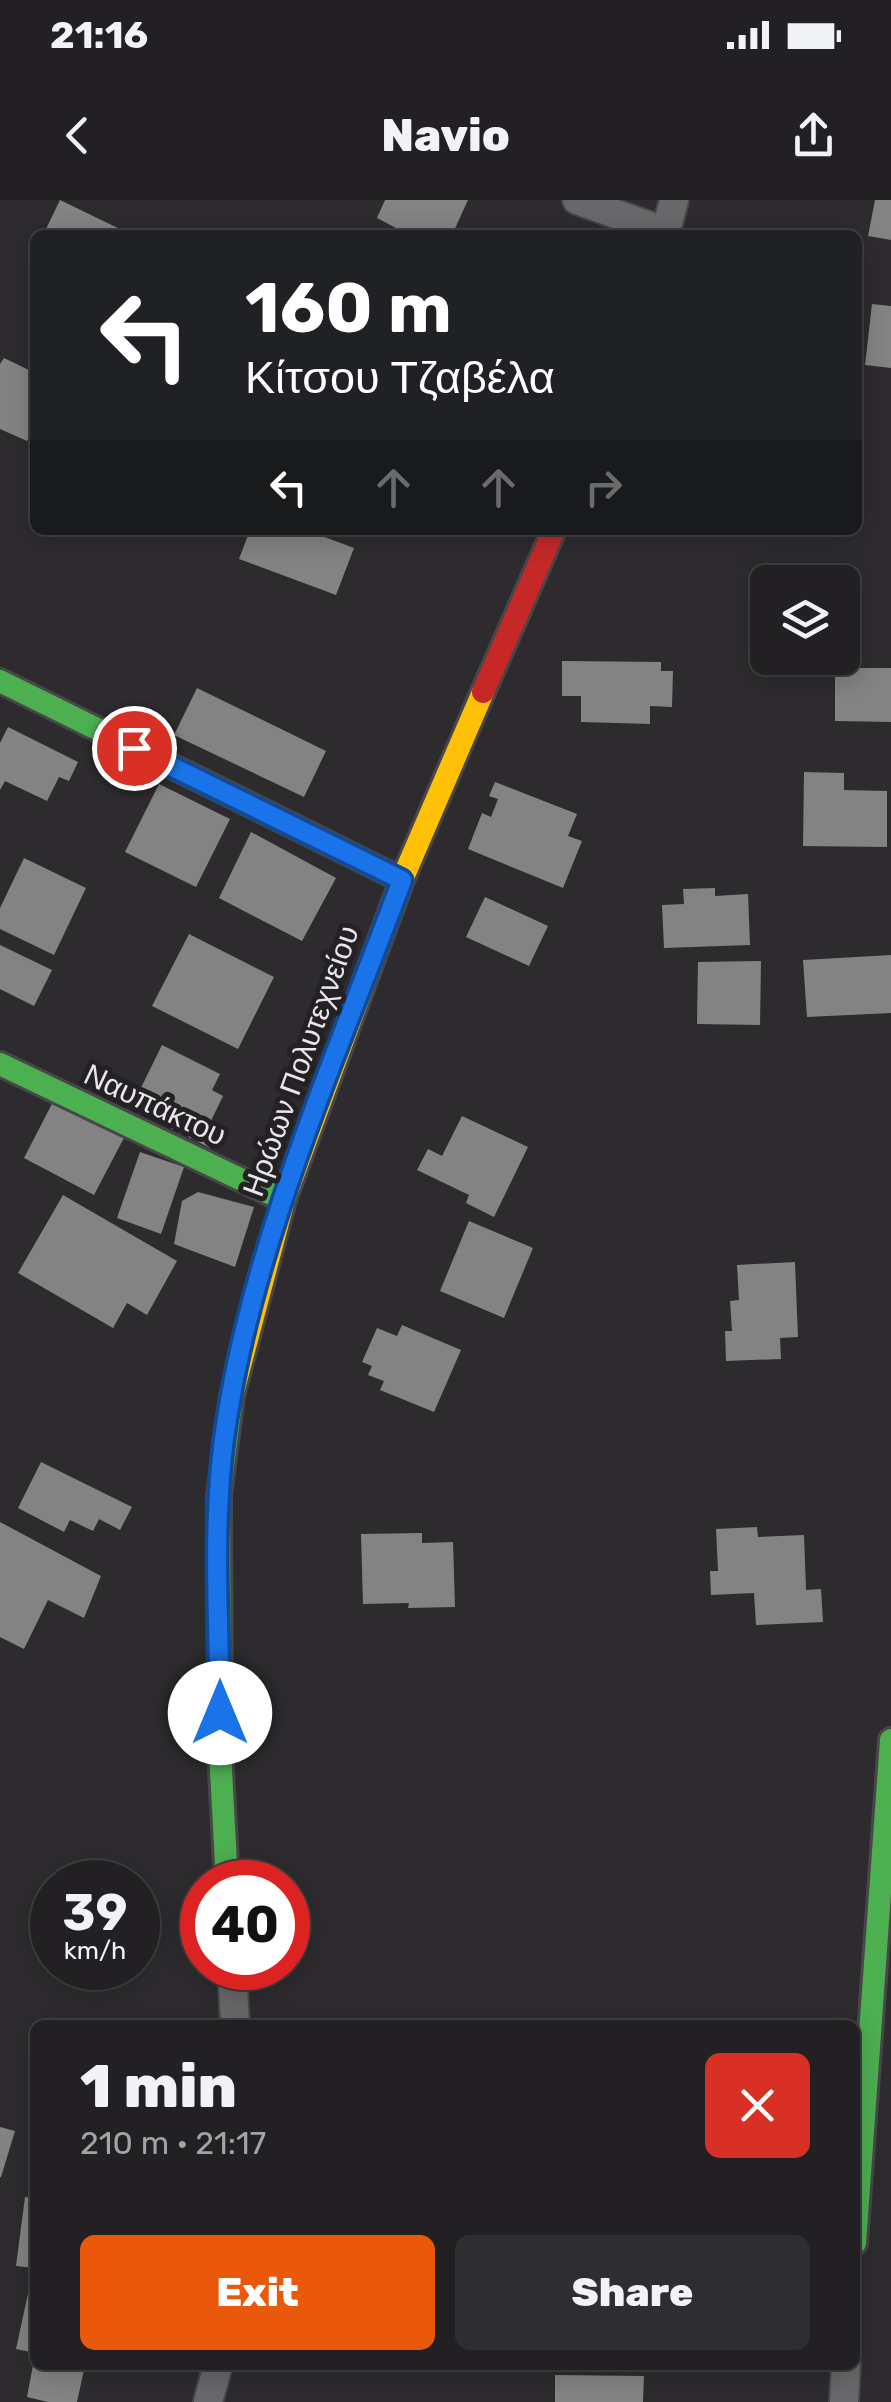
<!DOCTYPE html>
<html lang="en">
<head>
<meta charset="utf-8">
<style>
	body { margin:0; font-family:Rubik,sans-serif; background:#2e2d2f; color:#f1f3f6; height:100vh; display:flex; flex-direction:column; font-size:38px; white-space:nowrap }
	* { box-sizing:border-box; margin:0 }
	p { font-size:32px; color:#a2a3a5 }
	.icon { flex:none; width:55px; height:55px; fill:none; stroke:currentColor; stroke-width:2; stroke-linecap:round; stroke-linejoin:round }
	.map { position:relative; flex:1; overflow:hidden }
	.details { position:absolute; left:30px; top:1820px; width:830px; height:350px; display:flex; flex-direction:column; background:#222022; border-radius:15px; box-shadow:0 5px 25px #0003,0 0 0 2px #3f3e40 }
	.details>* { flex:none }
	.banner { position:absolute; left:30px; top:30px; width:832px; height:305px; border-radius:15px; box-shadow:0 5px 25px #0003,0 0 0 2px #3f3e40; background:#202124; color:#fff; overflow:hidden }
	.fabs { position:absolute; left:750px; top:365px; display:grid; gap:20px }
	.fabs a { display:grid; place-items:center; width:110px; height:110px; border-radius:15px; background:#222022; box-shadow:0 5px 25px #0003,0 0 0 2px #3f3e40; font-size:50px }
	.speed { position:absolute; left:30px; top:1660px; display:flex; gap:20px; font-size:50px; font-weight:700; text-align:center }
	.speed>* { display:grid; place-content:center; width:130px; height:130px; border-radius:50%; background:#222022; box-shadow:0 5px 25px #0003,0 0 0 2px #3f3e40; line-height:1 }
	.speed small { font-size:25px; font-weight:400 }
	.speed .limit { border:15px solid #d22; background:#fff; color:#111 }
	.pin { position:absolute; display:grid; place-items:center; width:85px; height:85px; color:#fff; margin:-42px; border:5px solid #fff; border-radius:50%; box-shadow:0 2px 10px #0007 }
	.me { position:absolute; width:110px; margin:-55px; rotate:0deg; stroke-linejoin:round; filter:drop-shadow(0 0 8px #0008) }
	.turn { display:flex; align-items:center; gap:35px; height:210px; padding:0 50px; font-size:45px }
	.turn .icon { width:130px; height:130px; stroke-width:2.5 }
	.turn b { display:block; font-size:70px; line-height:85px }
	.lanes { display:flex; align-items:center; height:95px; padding:0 50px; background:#0003; justify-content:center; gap:50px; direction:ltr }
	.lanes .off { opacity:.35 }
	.round { display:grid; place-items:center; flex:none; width:105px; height:105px; border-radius:15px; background:#2e2d2f }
	.headline { display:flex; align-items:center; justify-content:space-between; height:170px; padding:0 50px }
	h1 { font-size:60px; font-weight:800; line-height:75px }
	.action { display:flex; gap:20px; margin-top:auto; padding:20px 50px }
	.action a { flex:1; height:115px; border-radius:15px; background:#ea580c; color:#fff; font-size:40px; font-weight:800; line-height:115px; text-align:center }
	.action a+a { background:#2e2d2f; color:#f1f3f6 }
	.status { display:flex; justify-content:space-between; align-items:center; height:70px; padding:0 50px; background:#222022; direction:ltr }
	.status svg { height:28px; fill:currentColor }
	header { display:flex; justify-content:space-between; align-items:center; height:130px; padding:0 50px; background:#222022; font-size:45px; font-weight:800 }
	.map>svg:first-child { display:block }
</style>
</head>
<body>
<div class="status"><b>21:16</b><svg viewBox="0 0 49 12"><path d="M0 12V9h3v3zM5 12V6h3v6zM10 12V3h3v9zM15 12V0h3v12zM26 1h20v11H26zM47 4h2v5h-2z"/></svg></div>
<header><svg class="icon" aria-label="back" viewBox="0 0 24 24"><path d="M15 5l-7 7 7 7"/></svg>Navio<svg class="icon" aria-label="share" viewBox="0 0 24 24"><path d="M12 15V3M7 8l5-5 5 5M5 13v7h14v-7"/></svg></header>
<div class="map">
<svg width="891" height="2202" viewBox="0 0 891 2202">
	<rect width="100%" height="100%" fill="#2d2b2e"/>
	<!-- building -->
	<g fill="#838384">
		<path d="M60 0 122 30 120 35H43Z"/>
		<path d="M385 0H468L452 35H409L377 18Z"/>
		<path d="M875 0H891V40L868 36Z"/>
		<path d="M872 104 891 106V168L865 165Z"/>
		<path d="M4 158 35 173V223L27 241 0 229V164Z"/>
		<path d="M250 330H306L354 348 336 395 239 359Z"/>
		<path d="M562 461 661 462V471H673L672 507 650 506V524L581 522V496H562Z"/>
		<path d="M835 468H891V522L835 521Z"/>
		<path d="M197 488 326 551 304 597 174 535Z"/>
		<path d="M8 527 78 562 69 581 59 577 47 601 5 581 0 590V543Z"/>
		<path d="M804 572 844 573V590L887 591V647L803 646Z"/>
		<path d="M495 582 577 614 568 636 582 641 563 688 468 649 482 613 491 617 498 599 489 596Z"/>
		<path d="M159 584 230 619 196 687 125 652Z"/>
		<path d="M251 632 336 678 302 741 219 698Z"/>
		<path d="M24 658 86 688 54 755 0 729V708Z"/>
		<path d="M715 688V696L748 694 750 745 664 748 662 705 684 704 683 689Z"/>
		<path d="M485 697 548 726 529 766 466 737Z"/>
		<path d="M189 734 274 777 238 849 152 806Z"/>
		<path d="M0 745 52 770 34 806 0 789Z"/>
		<path d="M891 755V813L807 817 803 760Z"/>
		<path d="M761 761 760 825 697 824 698 762Z"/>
		<path d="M162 845 220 874 212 890 223 896 207 929 217 934 210 948 131 908Z"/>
		<path d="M55 898 126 934 94 995 24 958Z"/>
		<path d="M462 916 528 947 494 1017 466 1003 469 995 417 970 428 949 442 956Z"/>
		<path d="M140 952 184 967 161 1034 117 1018Z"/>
		<path d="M198 992 254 1007 235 1067 174 1044 182 1001Z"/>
		<path d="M63 995 177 1061 147 1115 127 1103 113 1128 18 1073Z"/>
		<path d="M469 1021 533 1048 504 1118 440 1091Z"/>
		<path d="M795 1062 798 1137 780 1138 781 1159 726 1161 725 1131H732L730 1101 739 1100 737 1065Z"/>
		<path d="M402 1125 461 1150 434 1212 380 1190 384 1181 368 1175 372 1166 362 1162 377 1128 397 1136Z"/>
		<path d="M41 1262 132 1307 120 1330 99 1319 93 1331 70 1320 64 1332 18 1308Z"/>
		<path d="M0 1322 101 1376 84 1418 48 1400 24 1449 0 1437Z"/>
		<path d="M757 1327 758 1337 804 1335 806 1390 821 1389 823 1422 756 1425 754 1393 711 1395 710 1371H718L716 1329Z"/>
		<path d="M422 1333V1343L453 1342 455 1407 408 1408 409 1403 363 1404 361 1334Z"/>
		<path d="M0 1927 15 1931 1 1977H0Z"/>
		<path d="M25 1997 35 1998V2068L16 2066Z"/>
		<path d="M29 2089 35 2090V2153L16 2149Z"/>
		<path d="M33 2165H85L77 2202H48L27 2197Z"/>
		<path d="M555 2175 644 2176 643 2202H555Z"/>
	</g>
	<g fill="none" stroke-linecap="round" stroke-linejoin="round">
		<!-- street casing -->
		<g stroke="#484649" stroke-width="32">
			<g id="street">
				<path d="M577 0 666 32"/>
				<path d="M665 35 674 0"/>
				<path d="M232 1768 235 1825"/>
				<path d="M208 2202 218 2165"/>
				<path d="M844 2202 846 2165"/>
			</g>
		</g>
		<!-- fast casing -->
		<g stroke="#484649" stroke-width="28">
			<g id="fast">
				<path d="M0 481 402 680"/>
				<path d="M0 864 284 1000"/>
				<path d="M227 1682 220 1552 219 1295 232 1196"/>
				<path d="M855 2043 891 1540"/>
			</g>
		</g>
		<!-- slow casing -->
		<g stroke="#484649" stroke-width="28">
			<path id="slow" d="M232 1196 284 1000 402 680 483 492"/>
		</g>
		<!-- jam casing -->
		<g stroke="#484649" stroke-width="28">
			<path id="jam" d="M483 492 554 330"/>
		</g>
		<!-- street -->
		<use href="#street" stroke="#686769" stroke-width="28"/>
		<!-- fast -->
		<use href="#fast" stroke="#4caf50" stroke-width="22"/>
		<!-- slow -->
		<use href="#slow" stroke="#ffc107" stroke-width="22"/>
		<!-- jam -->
		<use href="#jam" stroke="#c62828" stroke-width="22"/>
	</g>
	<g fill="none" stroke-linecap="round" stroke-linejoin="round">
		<!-- route casing -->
		<g stroke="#114b97" stroke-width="25">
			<path id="route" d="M134 548 402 680C336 857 249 1052 224 1239 212 1329 219 1422 220 1513"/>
		</g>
		<!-- route -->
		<use href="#route" stroke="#1a73e8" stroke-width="18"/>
	</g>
	<g text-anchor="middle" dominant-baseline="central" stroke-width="10" stroke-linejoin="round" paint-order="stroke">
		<!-- street labels -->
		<g font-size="30" fill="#e8e6e9" stroke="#242125">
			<text transform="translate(301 861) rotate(-70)">Ηρώων Πολυτεχνείου</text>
			<text transform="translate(155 905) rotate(25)">Ναυπάκτου</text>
		</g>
	</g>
</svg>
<div class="fabs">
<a><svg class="icon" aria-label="layers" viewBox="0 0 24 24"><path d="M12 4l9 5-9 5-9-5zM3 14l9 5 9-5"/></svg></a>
</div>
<div class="speed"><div>39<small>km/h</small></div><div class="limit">40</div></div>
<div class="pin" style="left:134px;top:548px;background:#d93025"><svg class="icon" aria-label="arrive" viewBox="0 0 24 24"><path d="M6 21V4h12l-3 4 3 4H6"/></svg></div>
<svg class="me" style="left:220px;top:1513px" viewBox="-20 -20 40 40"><circle r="19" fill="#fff"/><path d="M0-13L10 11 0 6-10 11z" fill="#1a73e8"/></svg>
<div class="banner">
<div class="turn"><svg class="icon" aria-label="left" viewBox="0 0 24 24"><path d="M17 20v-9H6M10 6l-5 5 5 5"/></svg><div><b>160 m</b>Κίτσου Τζαβέλα</div></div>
<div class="lanes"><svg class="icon" aria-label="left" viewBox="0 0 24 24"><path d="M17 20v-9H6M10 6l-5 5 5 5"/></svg><svg class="icon off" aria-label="ahead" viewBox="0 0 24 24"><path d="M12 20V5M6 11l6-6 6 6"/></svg><svg class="icon off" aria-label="ahead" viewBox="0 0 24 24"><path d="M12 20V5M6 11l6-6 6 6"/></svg><svg class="icon off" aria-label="right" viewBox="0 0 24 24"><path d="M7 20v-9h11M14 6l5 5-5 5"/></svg></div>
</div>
<section class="details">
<div class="headline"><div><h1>1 min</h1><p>210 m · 21:17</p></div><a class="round" style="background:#d93025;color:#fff"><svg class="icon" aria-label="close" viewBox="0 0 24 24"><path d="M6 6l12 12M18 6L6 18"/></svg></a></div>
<div class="action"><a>Exit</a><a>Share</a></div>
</section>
</div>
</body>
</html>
